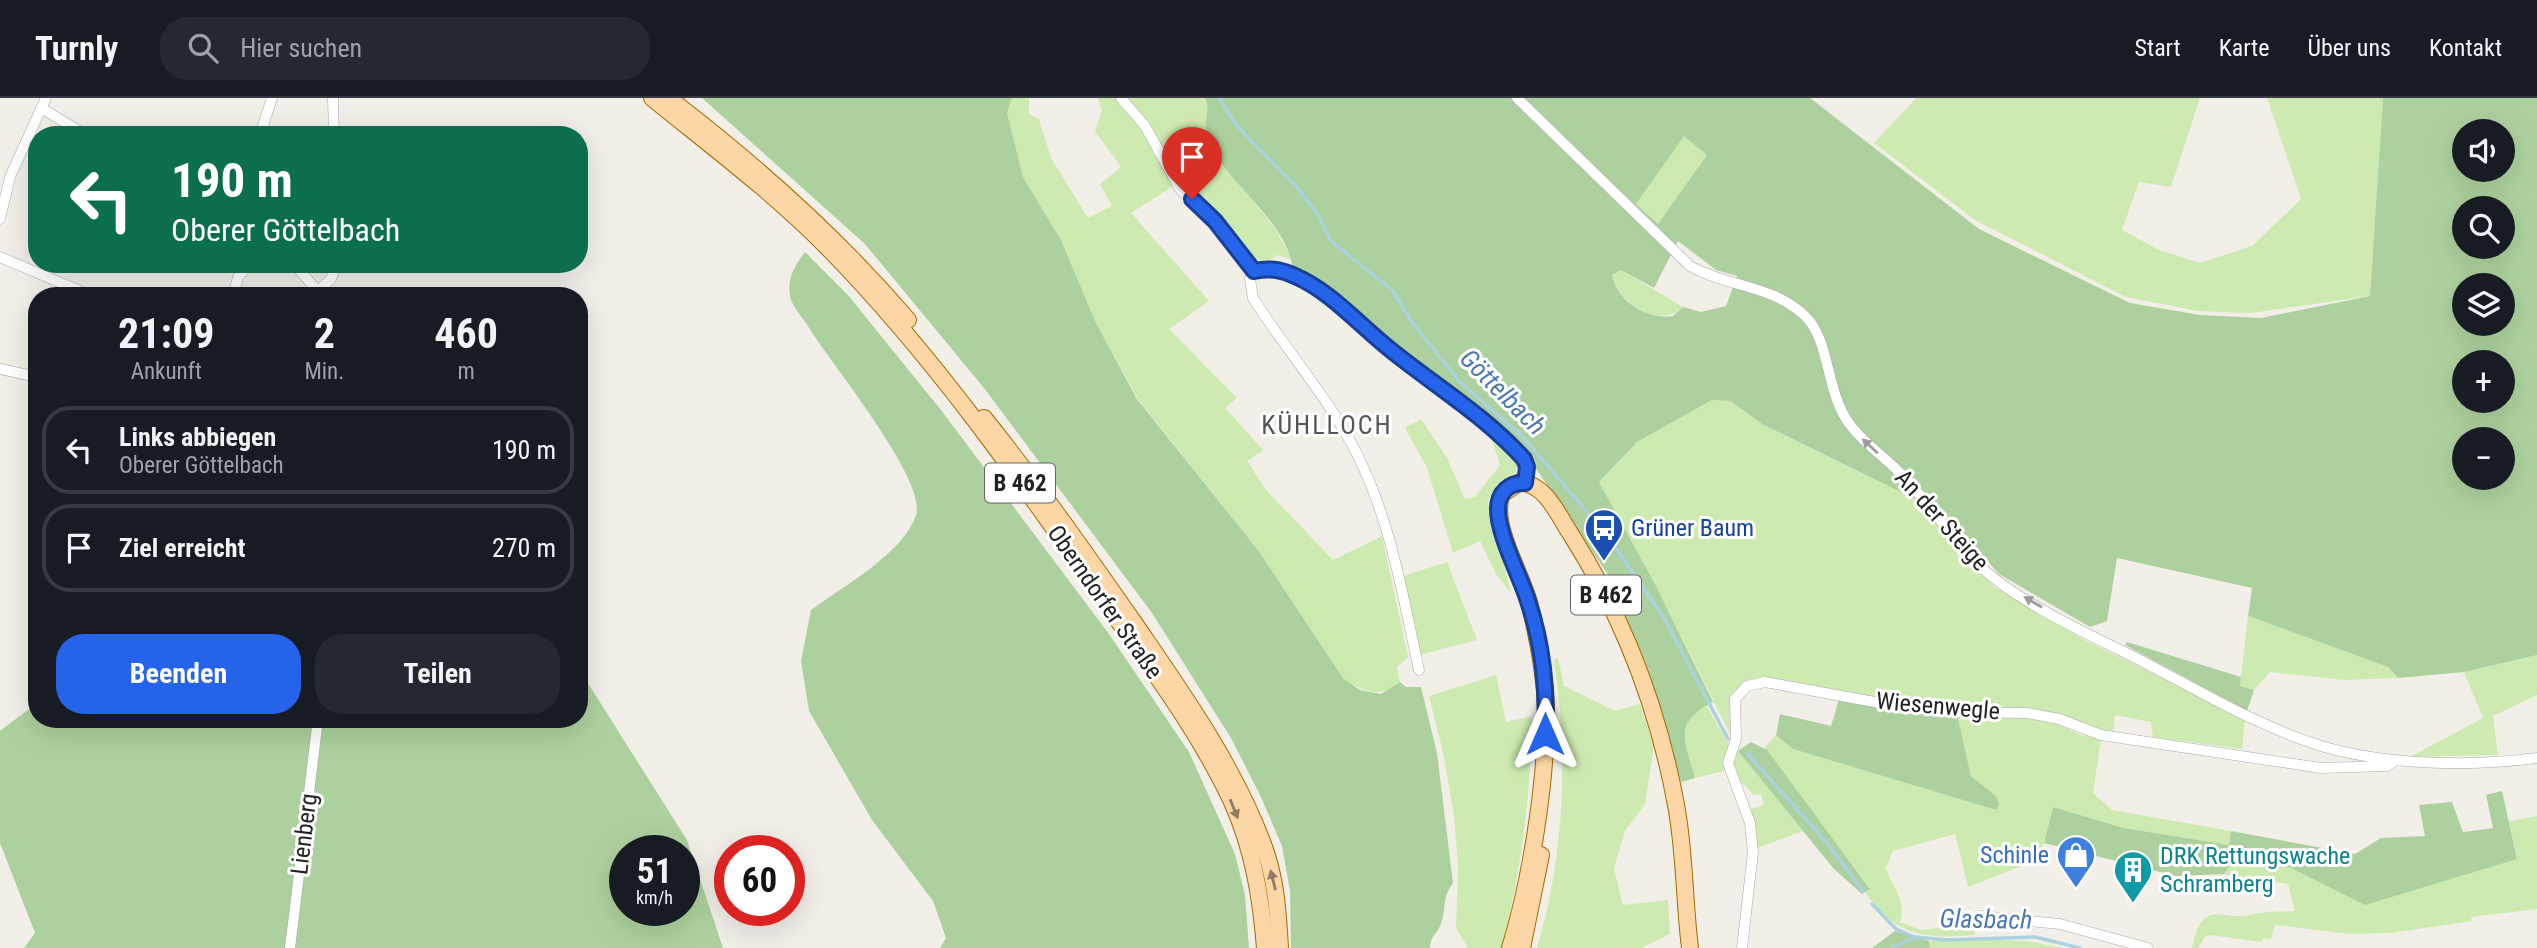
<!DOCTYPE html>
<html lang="de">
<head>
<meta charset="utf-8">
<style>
	body { margin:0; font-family:"Roboto Condensed",sans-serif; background:#242831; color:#f1f3f6; height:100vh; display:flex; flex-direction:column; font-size:26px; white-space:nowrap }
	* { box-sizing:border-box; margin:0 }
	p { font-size:23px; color:#9ea1a6 }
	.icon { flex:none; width:38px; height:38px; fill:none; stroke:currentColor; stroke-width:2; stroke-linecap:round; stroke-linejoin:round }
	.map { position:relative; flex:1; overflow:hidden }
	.drawer { position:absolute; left:28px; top:189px; width:560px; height:441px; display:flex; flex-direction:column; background:#171b24; border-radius:28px; box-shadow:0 7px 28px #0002 }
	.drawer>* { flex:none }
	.banner { position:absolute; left:28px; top:28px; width:560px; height:147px; border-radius:28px; box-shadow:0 7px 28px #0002; background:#0b6e4f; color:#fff; overflow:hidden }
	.tools { position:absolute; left:2452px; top:21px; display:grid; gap:14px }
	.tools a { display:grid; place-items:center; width:63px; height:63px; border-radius:50%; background:#171b24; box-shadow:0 7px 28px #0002; font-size:35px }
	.speed { position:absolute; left:609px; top:737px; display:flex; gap:14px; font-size:35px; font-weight:700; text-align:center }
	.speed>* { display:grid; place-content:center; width:91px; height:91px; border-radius:50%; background:#171b24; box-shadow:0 7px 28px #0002; line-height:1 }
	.speed small { font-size:18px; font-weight:400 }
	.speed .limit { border:10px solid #d22; background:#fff; color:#111 }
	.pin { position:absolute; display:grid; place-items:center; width:60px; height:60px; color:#fff; margin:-72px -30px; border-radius:50% 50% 50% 0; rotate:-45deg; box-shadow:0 0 7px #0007 }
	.pin .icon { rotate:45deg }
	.me { position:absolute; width:77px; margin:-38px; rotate:0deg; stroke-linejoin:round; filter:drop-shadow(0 0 5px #0008) }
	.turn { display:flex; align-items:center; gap:24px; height:147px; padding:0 28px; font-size:32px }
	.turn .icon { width:91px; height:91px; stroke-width:2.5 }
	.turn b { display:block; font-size:49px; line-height:60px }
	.eta { display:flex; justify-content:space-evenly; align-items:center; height:119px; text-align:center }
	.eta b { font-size:42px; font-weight:700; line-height:49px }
	.button { display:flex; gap:14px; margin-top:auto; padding:14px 28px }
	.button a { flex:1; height:80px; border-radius:28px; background:#2563eb; color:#fff; font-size:28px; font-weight:700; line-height:80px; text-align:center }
	.button a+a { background:#242831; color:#f1f3f6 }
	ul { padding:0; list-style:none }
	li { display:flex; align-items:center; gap:21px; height:88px; margin:0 14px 10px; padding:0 14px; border:4px solid #363941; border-radius:28px }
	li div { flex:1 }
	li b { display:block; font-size:26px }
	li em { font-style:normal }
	header { display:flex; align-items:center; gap:42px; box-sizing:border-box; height:98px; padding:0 35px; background:#171b24; border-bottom:2px solid #363941 }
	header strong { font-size:33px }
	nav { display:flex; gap:38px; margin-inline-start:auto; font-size:24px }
	.search { width:490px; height:63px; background:#242831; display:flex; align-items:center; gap:18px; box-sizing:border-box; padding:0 24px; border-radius:28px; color:#9ea1a6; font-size:26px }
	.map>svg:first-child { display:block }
</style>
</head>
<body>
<header>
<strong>Turnly</strong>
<div class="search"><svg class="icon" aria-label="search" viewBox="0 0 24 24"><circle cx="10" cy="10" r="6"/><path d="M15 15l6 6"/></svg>Hier suchen</div>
<nav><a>Start</a><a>Karte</a><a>Über uns</a><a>Kontakt</a></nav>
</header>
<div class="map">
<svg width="2537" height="850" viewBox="0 0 2537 850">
	<rect width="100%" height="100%" fill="#f2efe9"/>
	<!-- grass -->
	<g fill="#cdebb0">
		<path d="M1012 0H1029V16L1039 21 1051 60 1088 120 1112 108 1100 86 1121 69 1095 33 1102 12 1098 0H1117L1135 18 1175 87 1131 115 1209 203 1169 231 1237 300 1225 310 1263 352 1247 363 1267 393 1333 462 1382 438 1408 559 1397 569 1400 584C1380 601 1363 594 1343 580L1258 452 1138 301 1096 225 1061 142 1023 79 1007 15Z"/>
		<path d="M1126 0H1205L1208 6 1206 28 1219 61 1275 130 1292 162 1277 157 1266 165C1236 156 1197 110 1179 84 1160 56 1150 25 1126 0Z"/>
		<path d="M1916 0H2200L2171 89 2139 84 2122 132 2159 152 2200 165 2252 148 2301 101 2267 0H2383L2370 198 2251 215 2198 213 2126 199 1975 122 1874 45Z"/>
		<path d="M1684 37 1708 56 1659 127 1636 106Z"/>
		<path d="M1621 172 1683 209C1659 232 1618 205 1612 177Z"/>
		<path d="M1712 302 1729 303 1762 326 1917 402 1994 489 2087 543 2245 621 2242 651 2153 639 2151 624 2115 617 2113 635 2072 624 1959 612 1762 582 1732 599 1731 638 1655 486 1599 384 1637 344Z"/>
		<path d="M1421 321 1447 360 1465 401 1475 399 1500 367 1492 342 1497 339 1517 363 1516 374 1497 387 1488 403 1511 495 1496 476 1480 443 1453 455 1427 370 1405 330Z"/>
		<path d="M1447 464 1477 542 1419 557 1400 479Z"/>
		<path d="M2248 518 2388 569 2398 580 2344 582 2270 574 2254 592 2240 588Z"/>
		<path d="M2537 557V597L2493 618 2498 657 2410 659 2483 620 2464 574Z"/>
		<path d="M1558 560 1564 588 1615 613 1640 606 1654 648 1645 706 1625 733 1614 771 1623 807 1668 802 1670 836 1641 850H1537C1565 756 1568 658 1554 561Z"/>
		<path d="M1496 577 1506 624 1532 618C1531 698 1521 772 1502 850H1468L1456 830 1458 768 1454 718 1443 654 1429 598Z"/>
		<path d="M1706 607 1729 647 1724 673 1695 680C1687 651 1673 625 1706 607Z"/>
		<path d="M1957 616C1986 617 2016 615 2044 622 2065 627 2079 640 2101 641L2093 695 2112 712 2231 733 2229 747 2124 730 2053 709 2044 745 2034 763 1968 789 1955 736 1893 753 1886 770C1892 789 1907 802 1900 824L1921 832 1970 826 1975 837C1924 841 1897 839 1865 794L1870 790 1764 650 1776 637 1793 651 1996 712V698L1971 678Z"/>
		<path d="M1738 653 1803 733 1757 750 1751 711 1764 707 1761 696 1753 697 1746 688 1737 683 1732 671Z"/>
		<path d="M2537 718V811L2471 819 2472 823 2390 835 2351 836 2275 827 2271 841 2263 840 2262 844 2210 837 2205 839 2198 850H2192C2203 797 2222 824 2250 817 2265 813 2280 814 2295 813L2288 786 2224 776 2232 762 2291 770 2360 803 2517 760 2509 723Z"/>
		<path d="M1997 842 2026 843 2064 850H1930L1929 843Z"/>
	</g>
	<!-- forest -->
	<g fill="#add19e" fill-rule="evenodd">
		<path d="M702 0H1012L1007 15 1023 79 1061 142 1096 225 1137 301 1258 452 1343 580 1360 592 1381 596 1400 584 1406 589H1421L1437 655 1453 785C1441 800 1447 815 1439 830 1434 839 1431 838 1430 850H1291L1290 793 1282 748 1260 697 1231 640 1152 515 984 290 865 146Z"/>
		<path d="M1205 0H1810L1979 131 2130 205 2200 217 2261 220 2370 198 2383 0H2537V557L2464 574 2398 580 2388 569 2248 518 2252 490 2117 460 2107 523 2090 529 1999 476 1928 397 1917 402 1762 326 1730 303 1712 302 1637 344 1599 384 1655 486 1713 604C1672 625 1685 642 1695 680L1681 684 1649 573 1609 478 1522 350 1443 282 1379 238 1293 172C1287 127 1242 97 1219 61 1213 52 1206 38 1206 26 1206 16 1210 9 1205 0ZM2464 33H2502V72H2464ZM1684 38 1707 57 1658 126 1636 106ZM2464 110H2502V149H2464ZM1678 143 1716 172 1737 178 1726 208 1701 214 1683 209 1673 218C1647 222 1617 203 1612 177L1621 172 1654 190ZM2464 187H2502V226H2464ZM2464 264H2502V303H2464ZM2464 341H2502V380H2464Z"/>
		<path d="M805 154 847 196 941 312 1109 536 1189 654 1235 756 1245 797 1249 850H940L946 840 933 803 872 722 809 613 801 563 811 512C843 488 903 456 916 417 928 382 827 261 806 225 801 218 791 206 790 198 787 180 795 167 805 154Z"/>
		<path d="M2127 544 2241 579 2240 588 2254 592 2247 613 2125 547Z"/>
		<path d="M579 571 687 742 723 850H24L35 835 0 745V633L37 605V621H579ZM625 752H684V812H625Z"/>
		<path d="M1840 598 1957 616 1971 678 1996 698 1999 706 1996 712 1793 651 1776 637 1780 616 1831 628Z"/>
		<path d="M1751 644 1767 652 1870 791 1862 796 1834 771 1738 653Z"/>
		<path d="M2502 693 2517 761 2365 807 2291 770 2233 762 2224 776 2176 778 2044 745 2053 709 2124 730 2229 747 2231 733 2355 756 2381 740 2425 738 2419 707 2452 704 2463 734 2493 730 2486 697Z"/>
		<path d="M1895 833 1929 843 1930 850H1872Z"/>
	</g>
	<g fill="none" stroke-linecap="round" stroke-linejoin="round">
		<!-- stream -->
		<g stroke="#aad3df" stroke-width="3.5">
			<path d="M1219 0 1236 27 1297 89 1318 117 1331 143 1392 192 1412 224 1460 284 1522 338 1607 437 1664 520 1728 641"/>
			<path d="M1747 655 1827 745 1863 793"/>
			<path d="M1872 806 1896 831 1914 839"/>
			<path d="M1891 850 1916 839 1946 842 2035 839 2080 850"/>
		</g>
		<!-- minor casing -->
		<g stroke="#a9a9a9" stroke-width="11">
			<g id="minor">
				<path d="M333 0 334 37"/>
				<path d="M1121 0 1145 28 1180 91 1215 123 1254 173"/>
				<path d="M1517 0 1690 168C1727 189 1773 187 1805 218 1831 243 1825 295 1851 328 1864 345 1882 357 1897 372 1927 401 1950 439 1980 468 2016 503 2084 534 2130 557 2193 589 2254 627 2321 648 2385 667 2471 669 2537 660"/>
				<path d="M41 10 86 37"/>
				<path d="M260 37 272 0"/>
				<path d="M0 121 10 79 46 0"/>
				<path d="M0 159 92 198"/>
				<path d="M294 166 322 198"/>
				<path d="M319 192 331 181 337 166"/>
				<path d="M233 198 238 179 249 166"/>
				<path d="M0 271 37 279"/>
				<path d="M1419 572C1404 504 1393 435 1364 371 1337 309 1289 257 1253 200L1250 181 1254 173C1270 170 1280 172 1295 178 1333 195 1361 229 1393 254 1436 287 1490 315 1523 359 1529 368 1527 375 1525 385"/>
				<path d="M1981 818 2060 826 2148 850"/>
				<path d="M290 850 318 621"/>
				<path d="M1742 850 1753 754 1750 725 1728 665 1736 641 1735 601 1747 588 1765 584 1891 607 1958 614 2027 615 2059 621 2101 637 2321 670 2387 668 2396 662"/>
			</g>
		</g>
		<!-- primary casing -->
		<g stroke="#a06b00" stroke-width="18">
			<g id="primary">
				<path d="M652 0C711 48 774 95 828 150 933 257 1021 382 1106 505 1150 569 1199 633 1232 704 1253 751 1261 799 1265 850"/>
				<path d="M671 2C757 68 837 139 908 222"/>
				<path d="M984 320C1037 386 1086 456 1135 526 1183 596 1233 666 1263 746 1276 780 1278 814 1280 850"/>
				<path d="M1510 850C1530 785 1545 691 1546 624 1547 586 1539 545 1530 508 1523 477 1489 426 1502 396L1520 384C1546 387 1557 415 1570 435 1623 518 1658 609 1676 707 1685 754 1684 802 1690 850"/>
				<path d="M1522 850 1541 757"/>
			</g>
		</g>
		<!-- minor -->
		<use href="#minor" stroke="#fff" stroke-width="10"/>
		<!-- primary -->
		<use href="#primary" stroke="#fcd6a4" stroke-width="16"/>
	</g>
	<!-- one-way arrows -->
	<defs><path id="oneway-solid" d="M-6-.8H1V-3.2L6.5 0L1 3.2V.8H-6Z" transform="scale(1.75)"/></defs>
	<g fill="#9c9c9c">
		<use href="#oneway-solid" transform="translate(1870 348) rotate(-137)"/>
		<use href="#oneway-solid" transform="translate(2033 504) rotate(-150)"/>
	</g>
	<g fill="#8f7c63">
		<use href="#oneway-solid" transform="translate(1234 711) rotate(68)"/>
		<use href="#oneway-solid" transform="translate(1273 782) rotate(-104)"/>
	</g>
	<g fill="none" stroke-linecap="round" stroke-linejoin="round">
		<!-- route casing -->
		<g stroke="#184099" stroke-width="18">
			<path id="route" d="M1192 101 1215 123 1254 173C1269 170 1280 171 1295 178 1332 194 1360 228 1392 253 1437 289 1485 318 1524 361L1527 369 1525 385C1509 384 1498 395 1498 411 1498 438 1520 477 1528 503 1542 544 1548 594 1545 636"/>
		</g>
		<!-- route -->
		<use href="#route" stroke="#2563eb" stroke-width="12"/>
	</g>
	<!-- icons -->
	<defs>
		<g id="bus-pin" transform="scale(2.0125)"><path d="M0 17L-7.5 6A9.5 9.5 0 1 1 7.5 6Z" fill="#1a4fb4" stroke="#fff"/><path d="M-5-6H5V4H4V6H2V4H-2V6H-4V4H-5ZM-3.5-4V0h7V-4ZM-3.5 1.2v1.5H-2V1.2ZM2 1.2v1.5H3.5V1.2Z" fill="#fff"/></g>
		<g id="shop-pin" transform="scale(2.0125)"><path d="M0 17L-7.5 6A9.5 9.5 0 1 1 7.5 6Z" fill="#3f7fe0" stroke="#fff"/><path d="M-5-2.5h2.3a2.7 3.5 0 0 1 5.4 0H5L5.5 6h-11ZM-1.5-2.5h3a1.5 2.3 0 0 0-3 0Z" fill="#fff"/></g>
		<g id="building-pin" transform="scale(2.0125)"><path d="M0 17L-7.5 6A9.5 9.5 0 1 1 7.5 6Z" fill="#0f9aa8" stroke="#fff"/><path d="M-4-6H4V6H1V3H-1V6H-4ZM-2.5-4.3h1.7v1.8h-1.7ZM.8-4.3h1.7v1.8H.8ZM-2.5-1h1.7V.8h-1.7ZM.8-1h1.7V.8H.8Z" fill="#fff"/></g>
	</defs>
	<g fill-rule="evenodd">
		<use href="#bus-pin" x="1604" y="430"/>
		<use href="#shop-pin" x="2076" y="757"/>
		<use href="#building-pin" x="2133" y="772"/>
	</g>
	<g text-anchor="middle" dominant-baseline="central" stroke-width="6" stroke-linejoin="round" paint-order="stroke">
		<!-- shield labels -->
		<g fill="#fff" stroke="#646464" stroke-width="2">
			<rect x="985" y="365.5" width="70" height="39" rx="5"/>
			<rect x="1571" y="477.5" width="70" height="39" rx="5"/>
		</g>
		<g font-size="23" font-weight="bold" fill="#222">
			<text x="1020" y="385">B 462</text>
			<text x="1606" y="497">B 462</text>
		</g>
		<!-- street labels -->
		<g font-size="24" fill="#222" stroke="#fff">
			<text transform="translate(1942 422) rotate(48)">An der Steige</text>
			<text transform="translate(1105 504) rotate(55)">Oberndorfer Straße</text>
			<text transform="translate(1938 608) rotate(5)">Wiesenwegle</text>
			<text transform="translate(304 736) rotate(-83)">Lienberg</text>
		</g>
		<!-- transit labels -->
		<g font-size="24" fill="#164399" stroke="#fff" text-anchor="start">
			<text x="1631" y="430">Grüner Baum</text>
		</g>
		<!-- shop labels -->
		<g font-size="24" fill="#366cbe" stroke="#fff" text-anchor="end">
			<text x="2049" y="757">Schinle</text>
		</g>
		<!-- culture labels -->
		<g font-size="24" fill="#0d838f" stroke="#fff" text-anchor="start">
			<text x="2160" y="758">DRK Rettungswache<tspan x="2160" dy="28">Schramberg</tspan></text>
		</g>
		<!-- water labels -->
		<g font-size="26" font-style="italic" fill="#4a7aab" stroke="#fff">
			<text transform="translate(1503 294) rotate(45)">Göttelbach</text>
			<text transform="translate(1986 821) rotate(1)">Glasbach</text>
		</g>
		<!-- neighbourhood labels -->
		<g font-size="26" letter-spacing="2" fill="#555" stroke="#fff">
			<text x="1327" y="327">KÜHLLOCH</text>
		</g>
	</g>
</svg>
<div class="tools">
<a><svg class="icon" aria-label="sound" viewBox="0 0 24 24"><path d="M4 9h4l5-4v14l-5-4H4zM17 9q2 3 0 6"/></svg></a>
<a><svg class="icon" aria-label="search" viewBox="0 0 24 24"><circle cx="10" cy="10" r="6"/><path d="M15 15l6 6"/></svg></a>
<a><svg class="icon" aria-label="layers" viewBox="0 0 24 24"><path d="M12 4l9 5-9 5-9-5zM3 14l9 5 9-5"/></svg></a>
<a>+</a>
<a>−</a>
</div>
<div class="speed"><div>51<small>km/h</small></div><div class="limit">60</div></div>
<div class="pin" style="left:1192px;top:101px;background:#d93025"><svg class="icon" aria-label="arrive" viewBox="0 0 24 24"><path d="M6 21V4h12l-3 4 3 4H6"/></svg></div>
<svg class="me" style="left:1545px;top:636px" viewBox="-20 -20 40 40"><path d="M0-17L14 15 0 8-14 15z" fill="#2563eb" stroke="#fff" stroke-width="4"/></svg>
<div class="banner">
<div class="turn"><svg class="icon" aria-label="left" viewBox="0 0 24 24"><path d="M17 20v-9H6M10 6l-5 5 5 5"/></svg><div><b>190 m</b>Oberer Göttelbach</div></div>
</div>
<section class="drawer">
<div class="eta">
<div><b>21:09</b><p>Ankunft</p></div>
<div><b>2</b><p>Min.</p></div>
<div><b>460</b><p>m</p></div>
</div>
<ul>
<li><svg class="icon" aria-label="left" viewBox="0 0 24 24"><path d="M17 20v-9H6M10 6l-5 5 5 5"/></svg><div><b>Links abbiegen</b><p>Oberer Göttelbach</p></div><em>190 m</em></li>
<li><svg class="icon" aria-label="arrive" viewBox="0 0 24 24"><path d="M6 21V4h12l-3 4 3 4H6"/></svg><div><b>Ziel erreicht</b></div><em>270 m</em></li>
</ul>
<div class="button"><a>Beenden</a><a>Teilen</a></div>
</section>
</div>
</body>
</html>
